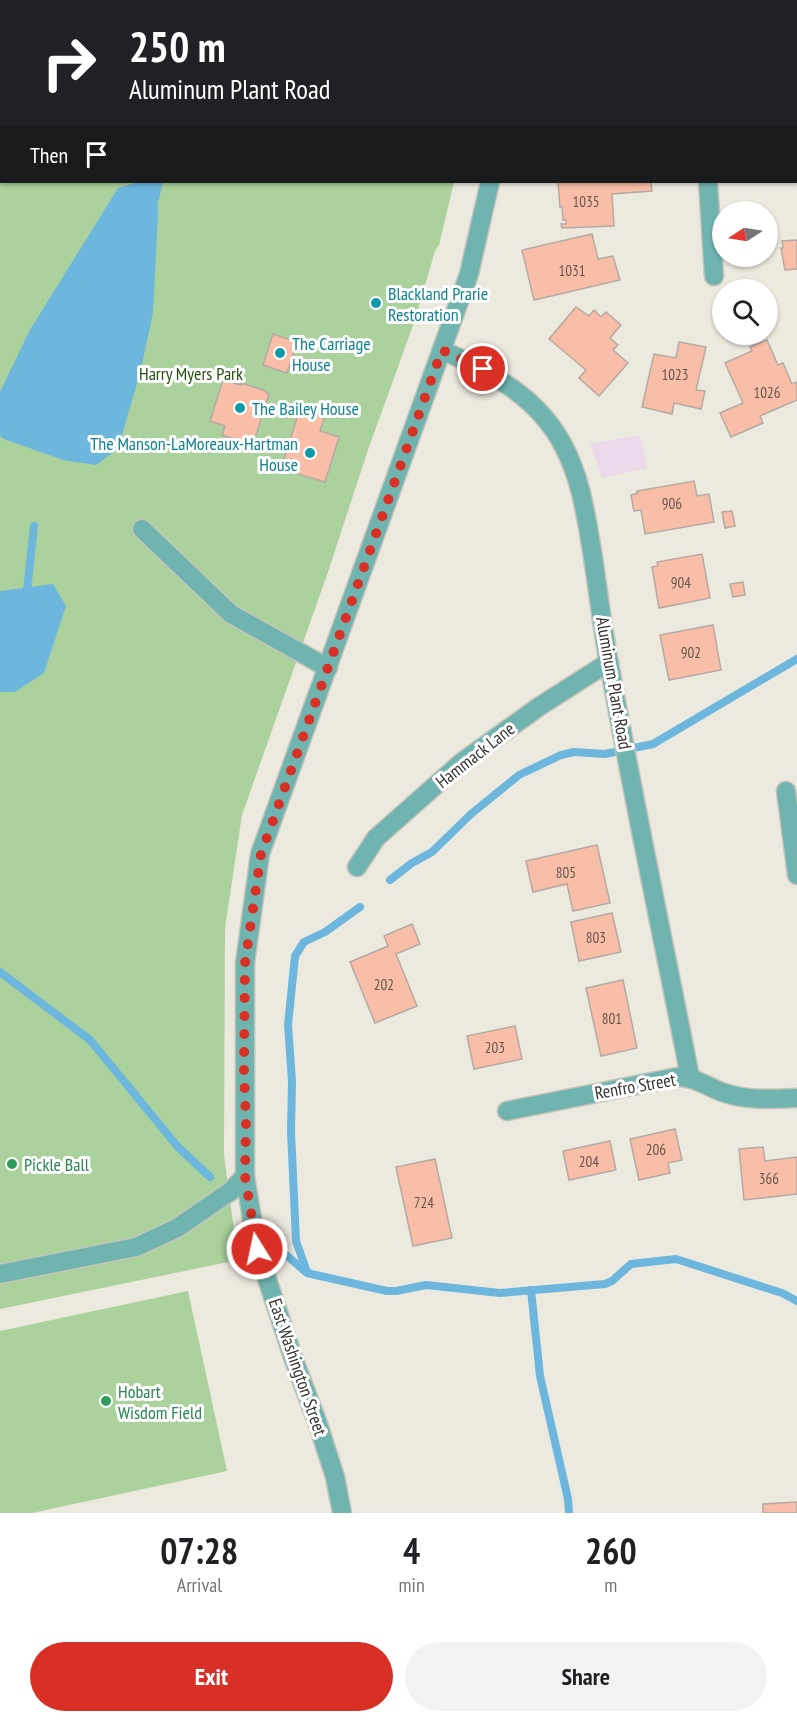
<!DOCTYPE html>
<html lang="en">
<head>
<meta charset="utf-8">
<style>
	body { margin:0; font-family:"PT Sans Narrow",sans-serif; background:#f2f2f2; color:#202124; height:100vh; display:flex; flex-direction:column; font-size:22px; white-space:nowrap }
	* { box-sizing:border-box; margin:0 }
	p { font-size:20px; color:#757577 }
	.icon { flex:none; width:33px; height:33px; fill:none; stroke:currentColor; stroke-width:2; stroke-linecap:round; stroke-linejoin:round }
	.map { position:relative; height:1513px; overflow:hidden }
	.sheet { display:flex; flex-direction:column; background:#fff; flex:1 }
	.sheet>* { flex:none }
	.top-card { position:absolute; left:0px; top:0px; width:798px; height:183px; box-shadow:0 2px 4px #0004; background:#202124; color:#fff; overflow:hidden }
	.needle { width:39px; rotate:258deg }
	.controls { position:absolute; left:712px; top:201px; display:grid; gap:12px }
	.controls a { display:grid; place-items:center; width:66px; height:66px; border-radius:50%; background:#fff; box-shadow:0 2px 4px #0004; font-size:30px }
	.pin { position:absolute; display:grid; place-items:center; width:51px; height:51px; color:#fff; margin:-26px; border:3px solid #fff; border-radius:50%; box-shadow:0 2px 6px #0007 }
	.me { position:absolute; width:66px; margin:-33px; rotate:350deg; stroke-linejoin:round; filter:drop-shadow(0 0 4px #0008) }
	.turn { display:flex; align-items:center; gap:21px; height:126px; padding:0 30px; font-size:27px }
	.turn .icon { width:78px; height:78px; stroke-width:2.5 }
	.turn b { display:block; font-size:42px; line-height:51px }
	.then { display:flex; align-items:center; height:57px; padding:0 30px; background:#0003; gap:12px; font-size:22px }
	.eta { display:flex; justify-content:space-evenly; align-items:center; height:102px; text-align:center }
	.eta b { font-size:36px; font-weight:700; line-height:42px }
	.action { display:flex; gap:12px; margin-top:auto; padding:12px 30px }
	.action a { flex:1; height:69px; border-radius:36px; background:#d93025; color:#fff; font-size:24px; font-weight:700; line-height:69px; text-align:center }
	.action a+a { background:#f2f2f2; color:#202124 }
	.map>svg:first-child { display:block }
</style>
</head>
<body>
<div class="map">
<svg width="797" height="1513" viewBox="0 0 797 1513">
	<rect width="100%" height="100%" fill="#eceade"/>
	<!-- industrial -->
	<path fill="#ebd9eb" d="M640 435 647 468 602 478 590 444Z"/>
	<!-- green -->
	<g fill="#abd19c">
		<path d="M0 0 451 1 2 2V182H454L439 245 435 251 415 320 369 447 328 572 242 815 225 928 224 1155 238 1260 0 1309Z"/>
		<path d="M188 1291 227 1471 32 1513H0V1331Z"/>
	</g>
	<!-- water -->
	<g fill="#6db6dd">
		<path d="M138 182H156L158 213 153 313 140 373 118 449 96 465 63 460 4 439 0 436V392L30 330 118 188Z"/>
		<path d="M53 584 66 606 44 673 15 692H0V591Z"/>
	</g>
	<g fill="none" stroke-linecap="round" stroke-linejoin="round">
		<!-- stream -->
		<g stroke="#6db6dd" stroke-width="8">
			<path d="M204 2V0"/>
			<path d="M155 198 159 182"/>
			<path d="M24 595 27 591 34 526"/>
			<path d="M390 880 412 863 432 852 471 814 519 775 561 755 574 752 605 754 653 744 797 659"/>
			<path d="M0 972 90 1040 178 1147 210 1177"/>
			<path d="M285 1254 307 1273 387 1291H396L426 1285 500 1293 605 1284 612 1281 631 1264 676 1259 782 1293 797 1301"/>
			<path d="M307 1272 296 1241 291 1131 292 1081 288 1025 295 956 304 942 325 932 360 907"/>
			<path d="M531 1290 540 1376 568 1499 569 1513"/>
		</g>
	</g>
	<!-- building -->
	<g fill="#f8bea7" stroke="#b6a9a4" stroke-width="1.5">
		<path d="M558 182H651L652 191 612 194 614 226 562 228 561 224H566V220H563L562 207H560Z"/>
		<path d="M592 234 598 259 613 256 620 280 534 300 522 250Z"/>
		<path d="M797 240V269L785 270 781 248H783L782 241Z"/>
		<path d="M576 307 589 316 594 310 601 317 606 312 621 325 610 338 618 345 613 350 628 363 599 396 579 378 586 370 549 339Z"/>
		<path d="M273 334 297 342 287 373 263 365Z"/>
		<path d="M767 340 778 365 783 363 792 384 797 382V400L760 416 763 423 731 437 720 413 743 403 725 363 752 351 750 347Z"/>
		<path d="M679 342 706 347 696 390 705 391 701 409 674 403 672 414 642 407 654 354 676 358Z"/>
		<path d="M223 380 241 385V383L266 391V393L269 394 253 445 222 435 225 426 210 421Z"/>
		<path d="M300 408 325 415 320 431 339 437 325 482 281 469Z"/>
		<path d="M694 481 697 496 709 494 714 522 645 534 641 510 634 511 631 495 638 493 637 491Z"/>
		<path d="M732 511 735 526 725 528 722 512Z"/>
		<path d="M702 554 710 598 659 608 652 567 658 566 657 562Z"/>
		<path d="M743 582 745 595 733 597 730 584Z"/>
		<path d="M713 625 721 670 669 680 660 635Z"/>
		<path d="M597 845 610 903 573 911 567 884 533 892 526 861Z"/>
		<path d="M612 913 621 952 579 961 571 922Z"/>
		<path d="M412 924 420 944 396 954 417 1006 375 1023 350 962 388 946 384 936Z"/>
		<path d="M623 980 637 1048 601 1056 586 988Z"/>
		<path d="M515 1026 522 1059 474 1069 467 1036Z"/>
		<path d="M675 1129 682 1160 668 1163 670 1173 639 1180 630 1139Z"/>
		<path d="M610 1141 616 1170 569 1180 563 1151Z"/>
		<path d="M763 1147 765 1161 797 1157V1194L744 1200 739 1149Z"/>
		<path d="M435 1159 452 1238 413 1246 396 1167Z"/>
		<path d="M797 1502V1513H763V1504Z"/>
	</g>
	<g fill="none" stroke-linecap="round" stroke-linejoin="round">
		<!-- minor casing -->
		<g stroke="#c7c5bb" stroke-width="21">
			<g id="minor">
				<path d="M485 0V2"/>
				<path d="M697 0 698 2"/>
				<path d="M708 182 714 276"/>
				<path d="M442 350C490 372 539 397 564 447 581 479 586 516 592 551 598 589 602 626 609 663 634 802 663 939 690 1077"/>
				<path d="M142 529 231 614 328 668"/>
				<path d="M786 791 797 875"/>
				<path d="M357 867 376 838 462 762 540 706 609 662"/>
				<path d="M507 1111 677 1077C695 1077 706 1086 722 1092 746 1101 772 1099 797 1098"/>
				<path d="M0 1274 136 1247 177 1228 231 1191 245 1176"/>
				<path d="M342 1513 335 1477 318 1424 295 1363 257 1249 245 1176V963L260 854 469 274 490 182"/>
			</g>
		</g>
		<!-- minor -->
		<use href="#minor" stroke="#70b4b0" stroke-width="18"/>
	</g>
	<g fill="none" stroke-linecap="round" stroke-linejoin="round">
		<!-- route -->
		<path stroke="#d93025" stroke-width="10" stroke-dasharray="0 18" d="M257 1249 245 1176 246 1123 244 1070 245 963 261 854 442 350 483 369"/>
	</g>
	<!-- markers -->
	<g fill="#0f9aa8" stroke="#fff" stroke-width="2">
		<circle cx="376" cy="303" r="6"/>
		<circle cx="280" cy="353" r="6"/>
		<circle cx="240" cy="408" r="6"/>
		<circle cx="310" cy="453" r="6"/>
	</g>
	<g fill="#2e9e5b" stroke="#fff" stroke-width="2">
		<circle cx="12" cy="1164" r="6"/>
		<circle cx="106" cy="1401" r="6"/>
	</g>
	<g text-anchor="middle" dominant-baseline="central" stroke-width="6" stroke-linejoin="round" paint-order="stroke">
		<!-- number labels -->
		<g font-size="15" fill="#65564c">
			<text x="586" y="201">1035</text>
			<text x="572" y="270">1031</text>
			<text x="675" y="374">1023</text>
			<text x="767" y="392">1026</text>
			<text x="672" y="503">906</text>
			<text x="681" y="582">904</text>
			<text x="691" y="652">902</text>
			<text x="566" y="872">805</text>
			<text x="596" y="937">803</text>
			<text x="384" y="984">202</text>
			<text x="612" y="1018">801</text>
			<text x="495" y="1047">203</text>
			<text x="656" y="1149">206</text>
			<text x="589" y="1161">204</text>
			<text x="769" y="1178">366</text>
			<text x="424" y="1202">724</text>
		</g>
		<!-- culture labels -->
		<g font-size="18" fill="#0d838f" stroke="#fff" text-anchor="start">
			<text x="388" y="293">Blackland Prarie<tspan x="388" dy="21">Restoration</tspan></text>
			<text x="292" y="343">The Carriage<tspan x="292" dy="21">House</tspan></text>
			<text x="252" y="408">The Bailey House</text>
			<text x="298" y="443" text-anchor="end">The Manson-LaMoreaux-Hartman<tspan x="298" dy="21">House</tspan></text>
		</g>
		<!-- park labels -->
		<g font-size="18" fill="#274e13" stroke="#fff">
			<text x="191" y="373">Harry Myers Park</text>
		</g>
		<!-- street labels -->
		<g font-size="18" fill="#34332e" stroke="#fff">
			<text transform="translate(614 683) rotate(80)">Aluminum Plant Road</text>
			<text transform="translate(475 755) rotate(-38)">Hammack Lane</text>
			<text transform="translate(635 1086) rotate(-10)">Renfro Street</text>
			<text transform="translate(298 1367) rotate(71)">East Washington Street</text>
		</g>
		<!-- leisure labels -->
		<g font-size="18" fill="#27864d" stroke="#fff" text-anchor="start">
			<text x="24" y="1164">Pickle Ball</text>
			<text x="118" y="1391">Hobart<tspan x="118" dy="21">Wisdom Field</tspan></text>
		</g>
	</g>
</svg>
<div class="controls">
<a><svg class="needle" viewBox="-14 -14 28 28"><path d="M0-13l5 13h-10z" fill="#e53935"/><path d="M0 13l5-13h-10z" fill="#757577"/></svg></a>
<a><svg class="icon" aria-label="search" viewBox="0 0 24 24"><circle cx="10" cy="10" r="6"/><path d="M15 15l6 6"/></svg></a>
</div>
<div class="pin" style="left:483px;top:369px;background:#d93025"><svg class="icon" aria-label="arrive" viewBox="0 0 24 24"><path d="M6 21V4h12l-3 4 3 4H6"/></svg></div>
<svg class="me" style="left:257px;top:1249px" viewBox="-20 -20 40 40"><circle r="17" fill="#d93025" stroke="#fff" stroke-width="3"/><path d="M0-11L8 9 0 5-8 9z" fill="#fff"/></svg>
<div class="top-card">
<div class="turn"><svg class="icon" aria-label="right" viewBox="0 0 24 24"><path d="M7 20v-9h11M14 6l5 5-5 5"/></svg><div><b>250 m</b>Aluminum Plant Road</div></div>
<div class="then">Then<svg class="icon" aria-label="arrive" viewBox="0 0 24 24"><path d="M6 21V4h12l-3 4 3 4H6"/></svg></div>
</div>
</div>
<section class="sheet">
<div class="eta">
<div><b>07:28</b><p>Arrival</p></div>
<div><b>4</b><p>min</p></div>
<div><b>260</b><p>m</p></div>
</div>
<div class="action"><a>Exit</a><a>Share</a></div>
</section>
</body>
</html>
